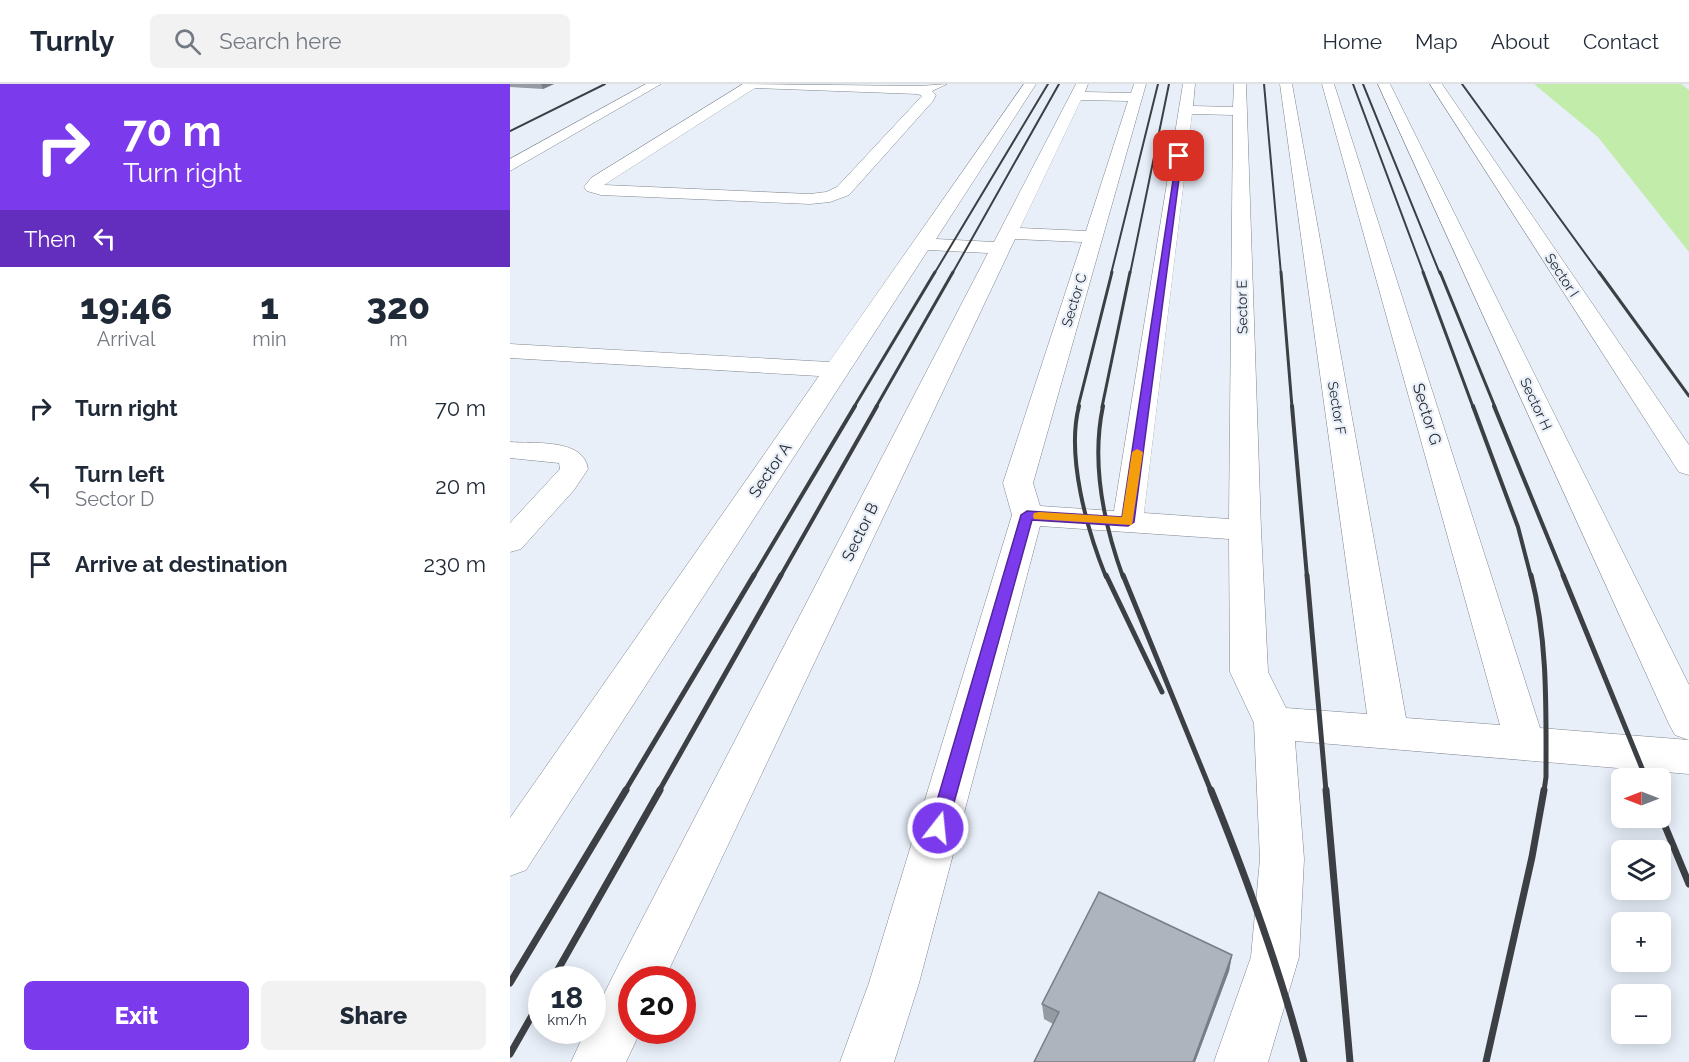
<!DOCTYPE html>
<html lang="en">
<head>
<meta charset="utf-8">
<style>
	body { margin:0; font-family:Raleway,sans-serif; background:#f2f2f3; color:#1f2937; height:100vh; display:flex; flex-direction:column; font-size:22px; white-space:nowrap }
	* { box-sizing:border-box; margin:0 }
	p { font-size:20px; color:#747a83 }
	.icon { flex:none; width:33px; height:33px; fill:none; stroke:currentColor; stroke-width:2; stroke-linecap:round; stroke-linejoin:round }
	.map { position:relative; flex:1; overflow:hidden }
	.sheet { display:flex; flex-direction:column; background:#fff; width:510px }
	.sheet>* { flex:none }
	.top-card { background:#7c3aed; color:#fff; overflow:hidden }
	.needle { width:39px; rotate:270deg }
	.fabs { position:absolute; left:1101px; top:684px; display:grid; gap:12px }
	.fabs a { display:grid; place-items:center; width:60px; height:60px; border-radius:9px; background:#fff; box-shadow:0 3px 15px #0003; font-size:30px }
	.speed { position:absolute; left:18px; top:882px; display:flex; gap:12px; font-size:30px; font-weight:700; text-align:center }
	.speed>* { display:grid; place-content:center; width:78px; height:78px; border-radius:50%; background:#fff; box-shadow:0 3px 15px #0003; line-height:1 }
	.speed small { font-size:15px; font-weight:400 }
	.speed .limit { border:9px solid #d22; background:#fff; color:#111 }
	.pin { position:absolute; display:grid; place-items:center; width:51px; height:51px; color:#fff; margin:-26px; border-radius:12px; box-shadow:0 3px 9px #0006 }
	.me { position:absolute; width:66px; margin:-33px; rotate:16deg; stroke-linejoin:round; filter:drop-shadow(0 0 4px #0008) }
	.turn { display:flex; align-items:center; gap:21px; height:126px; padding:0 24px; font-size:27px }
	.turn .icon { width:78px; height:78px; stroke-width:2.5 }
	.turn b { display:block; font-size:42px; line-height:51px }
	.then { display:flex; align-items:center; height:57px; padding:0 24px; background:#0003; gap:12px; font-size:22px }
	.eta { display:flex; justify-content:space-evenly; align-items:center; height:102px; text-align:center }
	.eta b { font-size:36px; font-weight:800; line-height:42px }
	.action { display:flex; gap:12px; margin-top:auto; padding:12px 24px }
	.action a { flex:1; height:69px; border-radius:9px; background:#7c3aed; color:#fff; font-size:24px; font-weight:800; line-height:69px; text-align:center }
	.action a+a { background:#f2f2f3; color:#1f2937 }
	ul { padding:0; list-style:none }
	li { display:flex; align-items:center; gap:18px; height:78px; padding:0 24px }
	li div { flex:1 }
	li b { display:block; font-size:22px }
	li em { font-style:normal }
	header { display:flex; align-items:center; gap:36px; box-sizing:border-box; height:84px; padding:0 30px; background:#fff; border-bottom:2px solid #e0e1e3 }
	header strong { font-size:28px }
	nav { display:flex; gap:33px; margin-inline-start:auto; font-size:21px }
	.search { width:420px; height:54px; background:#f2f2f3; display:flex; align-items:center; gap:15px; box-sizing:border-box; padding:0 21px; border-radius:9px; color:#747a83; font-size:22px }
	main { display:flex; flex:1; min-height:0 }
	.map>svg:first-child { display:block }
</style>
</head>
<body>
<header>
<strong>Turnly</strong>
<div class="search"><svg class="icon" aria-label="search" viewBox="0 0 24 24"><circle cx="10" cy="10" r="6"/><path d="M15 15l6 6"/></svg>Search here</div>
<nav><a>Home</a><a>Map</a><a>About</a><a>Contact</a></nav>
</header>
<main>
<section class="sheet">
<div class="top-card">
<div class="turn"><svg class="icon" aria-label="right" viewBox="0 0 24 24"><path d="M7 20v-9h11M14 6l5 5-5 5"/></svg><div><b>70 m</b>Turn right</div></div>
<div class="then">Then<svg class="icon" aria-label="left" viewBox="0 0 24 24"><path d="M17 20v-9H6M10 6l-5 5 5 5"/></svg></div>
</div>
<div class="eta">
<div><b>19:46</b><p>Arrival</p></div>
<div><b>1</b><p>min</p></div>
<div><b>320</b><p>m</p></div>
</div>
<ul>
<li><svg class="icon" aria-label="right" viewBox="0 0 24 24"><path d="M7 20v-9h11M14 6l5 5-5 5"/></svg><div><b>Turn right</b></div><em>70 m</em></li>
<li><svg class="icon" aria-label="left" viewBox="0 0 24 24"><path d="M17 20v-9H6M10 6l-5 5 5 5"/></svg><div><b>Turn left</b><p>Sector D</p></div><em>20 m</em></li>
<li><svg class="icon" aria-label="arrive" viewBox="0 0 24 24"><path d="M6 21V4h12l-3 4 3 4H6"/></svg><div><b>Arrive at destination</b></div><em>230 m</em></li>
</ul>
<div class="action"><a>Exit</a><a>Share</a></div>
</section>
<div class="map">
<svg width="1179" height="978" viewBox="0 0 1179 978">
	<rect width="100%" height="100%" fill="#e8eff9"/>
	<!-- green -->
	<path fill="#c2ecaa" d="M1024 0H1171L1179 6V168L1088 53Z"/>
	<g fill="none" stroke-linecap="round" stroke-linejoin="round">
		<!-- minor casing -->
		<g stroke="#7f868e" stroke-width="1">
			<g id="minor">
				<path d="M136 0H151L0 87V75Z"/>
				<path d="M233 0 410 2 437 0 422 7 426 11 423 17 339 111 320 118 300 120 91 111 77 107 74 103 81 94ZM245 4 408 10 412 12 327 103 316 108 300 110 94 101Z"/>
				<path d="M514 0H526L426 155 484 158 566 0H578L575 8 621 9 624 0H636L523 399 530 422 604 427 673 0H685L683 22 723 23 724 0H736L751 446 758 588 776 624 857 630 770 0H782L896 634 990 641 812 0H824L1030 644 1179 656V690L785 657 794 775 789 873 758 978H704L741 873 750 775 744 639 720 588 719 455 530 442 409 899 384 978H330L359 899 502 431 493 399 572 158 505 155 154 896H122V946H131L116 978H61L76 946H82V934L110 878 478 169 418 166 16 786 0 792V734L309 292 0 274V260L319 278ZM571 16 618 17 576 147 510 144ZM682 30 723 31 719 435 634 429Z"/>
				<path d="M868 0H880L1179 601V656L1165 651 1159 640Z"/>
				<path d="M920 0H932L1179 361V391L1169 388 1165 382Z"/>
				<path d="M0 358C24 360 74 354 78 385L64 406 11 465 0 468V439L50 385 49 379 0 374Z"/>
			</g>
		</g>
		<!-- minor -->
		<use href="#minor" fill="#fff" fill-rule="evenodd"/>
		<!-- rail-far4 -->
		<g stroke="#3c4044" stroke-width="2">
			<path d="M754 0 771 190"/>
			<path d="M843 0 914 190"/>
			<path d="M853 0 930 190"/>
			<path d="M952 0 1090 190"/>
			<path d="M0 47 95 0"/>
			<path d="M424 190 538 0"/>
			<path d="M442 190 549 0"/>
			<path d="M601 190 648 0"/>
			<path d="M620 190 659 0"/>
		</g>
		<!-- rail-far3 -->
		<g stroke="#3c4044" stroke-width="3">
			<path d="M771 188 782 323"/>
			<path d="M913 188 963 323"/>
			<path d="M930 188 985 323"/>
			<path d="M1089 188 1179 312"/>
			<path d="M344 323 425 188"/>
			<path d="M366 323 443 188"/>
			<path d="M568 323 602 188"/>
			<path d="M592 323 620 188"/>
		</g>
		<!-- rail-far2 -->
		<g stroke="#3c4044" stroke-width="4">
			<path d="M569 322C556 372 577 446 596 493"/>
			<path d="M593 322C581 379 593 438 613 493"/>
			<path d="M782 322 797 493"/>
			<path d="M963 322 1008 443 1021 493"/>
			<path d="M984 322 1054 493"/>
			<path d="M243 493 345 322"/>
			<path d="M270 493 367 322"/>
		</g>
		<!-- rail-far1 -->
		<g stroke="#3c4044" stroke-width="5">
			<path d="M596 491 652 608"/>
			<path d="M613 491 701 707"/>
			<path d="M797 491 816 707"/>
			<path d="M1021 491C1038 557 1036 625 1036 693L1034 707"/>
			<path d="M1053 491 1136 694"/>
			<path d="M115 707 244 491"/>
			<path d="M149 707 271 491"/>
		</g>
		<!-- rail -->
		<g stroke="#3c4044" stroke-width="7">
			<path d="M701 706C737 795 770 885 794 978"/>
			<path d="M816 706 840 978"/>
			<path d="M1150 730 1179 800"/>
			<path d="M42 896 150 706"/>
			<path d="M0 899 116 706"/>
			<path d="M0 970 32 914"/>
			<path d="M976 978 1022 773 1034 706"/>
		</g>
	</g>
	<!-- wall -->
	<g fill="#959ba3">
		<path d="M0 0H44L33 5 0 3Z"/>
		<path d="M722 871 719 887 685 978H524L543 940 534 935 532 920Z"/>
	</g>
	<!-- shaded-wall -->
	<g fill="#797e84">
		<path d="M31 0H44L33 5Z"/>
		<path d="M722 871 719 887 685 978H683Z"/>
	</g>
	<!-- building -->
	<path fill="#adb4bd" stroke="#797e84" stroke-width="1.5" d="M589 808 722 871 683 978H524L549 928 532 920Z"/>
	<!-- route -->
	<path fill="#7c3aed" stroke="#51269a" stroke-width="1.5" d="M667 70 672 72 624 438 618 442 522 436 437 744 435 750 428 752 422 750 419 744 511 431 517 427 612 433Z"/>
	<!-- slow -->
	<path fill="#f59e0b" d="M627 365 633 368 622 441 524 435 523 432 524 429 529 428 612 433 622 368Z"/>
	<g text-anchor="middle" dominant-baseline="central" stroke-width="4.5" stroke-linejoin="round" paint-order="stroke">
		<!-- far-street labels -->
		<g font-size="14" fill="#26292c" stroke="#e8eff9">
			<text transform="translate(1052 191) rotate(56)">Sector I</text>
			<text transform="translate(564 216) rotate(-73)">Sector C</text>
			<text transform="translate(732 223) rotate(-91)">Sector E</text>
			<text transform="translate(1026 320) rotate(65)">Sector H</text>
			<text transform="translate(827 324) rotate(81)">Sector F</text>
		</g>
		<!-- street labels -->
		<g font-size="16" fill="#26292c" stroke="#e8eff9">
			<text transform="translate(917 330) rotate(73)">Sector G</text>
			<text transform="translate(260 386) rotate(-56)">Sector A</text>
			<text transform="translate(350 448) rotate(-64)">Sector B</text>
		</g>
	</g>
</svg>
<div class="fabs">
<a><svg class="needle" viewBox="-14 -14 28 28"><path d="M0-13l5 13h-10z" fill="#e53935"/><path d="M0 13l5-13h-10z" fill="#747a83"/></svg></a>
<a><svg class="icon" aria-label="layers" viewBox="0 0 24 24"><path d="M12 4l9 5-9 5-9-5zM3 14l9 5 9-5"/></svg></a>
<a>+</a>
<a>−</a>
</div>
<div class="speed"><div>18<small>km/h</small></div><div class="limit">20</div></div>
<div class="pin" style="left:669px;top:72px;background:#d93025"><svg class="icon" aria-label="arrive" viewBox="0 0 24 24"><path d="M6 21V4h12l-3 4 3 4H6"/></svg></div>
<svg class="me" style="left:428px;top:744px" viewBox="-20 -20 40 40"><circle r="17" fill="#7c3aed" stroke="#fff" stroke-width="3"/><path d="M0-11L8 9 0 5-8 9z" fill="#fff"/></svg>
</div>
</main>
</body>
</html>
